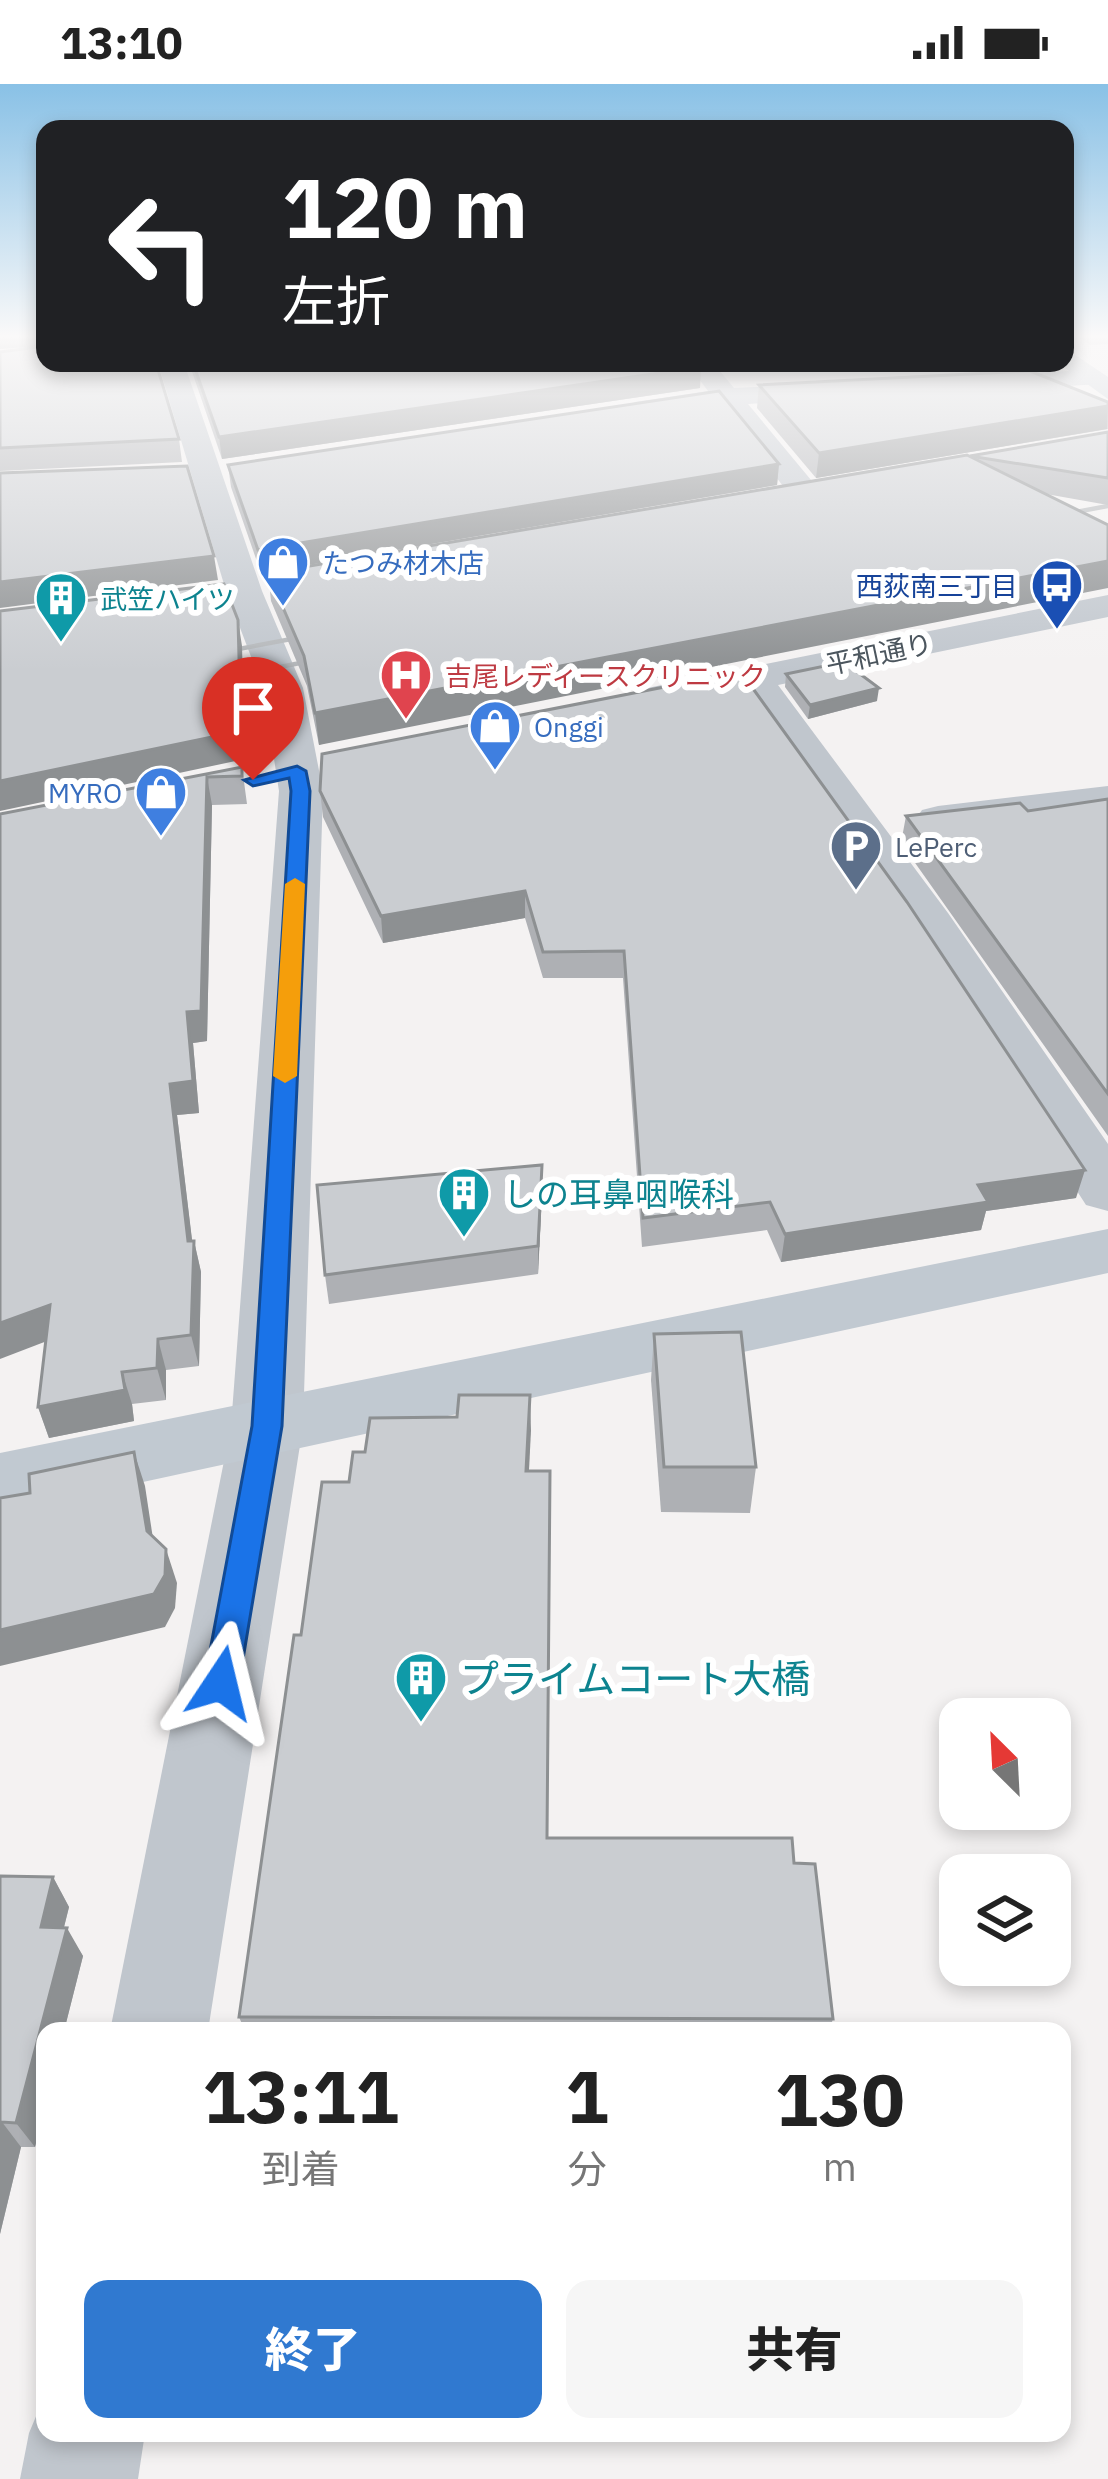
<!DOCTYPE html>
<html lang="ja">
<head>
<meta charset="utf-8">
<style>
	body { margin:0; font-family:"IBM Plex Sans","Noto Sans JP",sans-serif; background:#f6f6f6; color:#222; height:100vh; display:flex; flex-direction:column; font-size:45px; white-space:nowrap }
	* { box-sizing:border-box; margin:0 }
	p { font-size:39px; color:#767676 }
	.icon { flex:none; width:66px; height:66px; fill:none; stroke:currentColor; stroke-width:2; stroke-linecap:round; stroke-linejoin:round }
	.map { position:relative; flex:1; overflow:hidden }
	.panel { position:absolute; left:36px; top:1938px; width:1035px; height:420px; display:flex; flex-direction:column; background:#fff; border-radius:24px; box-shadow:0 6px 18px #0003 }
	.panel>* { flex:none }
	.banner { position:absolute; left:36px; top:36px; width:1038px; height:252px; border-radius:24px; box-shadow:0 6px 18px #0003; background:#202124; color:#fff; overflow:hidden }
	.needle { width:78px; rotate:336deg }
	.tools { position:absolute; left:939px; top:1614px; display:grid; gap:24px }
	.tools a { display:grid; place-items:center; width:132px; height:132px; border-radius:24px; background:#fff; box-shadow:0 6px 18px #0003; font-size:60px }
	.pin { position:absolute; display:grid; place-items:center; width:102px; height:102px; color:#fff; margin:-123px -51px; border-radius:50% 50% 50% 0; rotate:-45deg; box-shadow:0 0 12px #0007 }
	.pin .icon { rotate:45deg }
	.me { position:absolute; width:132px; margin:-66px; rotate:10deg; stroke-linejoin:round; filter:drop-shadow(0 0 9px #0008) }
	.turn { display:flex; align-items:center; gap:42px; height:252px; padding:0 48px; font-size:54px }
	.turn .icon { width:156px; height:156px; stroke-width:2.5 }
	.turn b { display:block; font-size:84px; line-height:102px }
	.eta { display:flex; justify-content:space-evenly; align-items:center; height:204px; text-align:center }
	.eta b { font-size:72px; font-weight:800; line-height:84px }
	.cta { display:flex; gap:24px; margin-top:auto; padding:24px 48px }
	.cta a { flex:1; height:138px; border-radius:24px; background:#3079d0; color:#fff; font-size:48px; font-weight:800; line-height:138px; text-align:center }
	.cta a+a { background:#f6f6f6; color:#222 }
	.status { display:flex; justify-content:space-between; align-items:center; height:84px; padding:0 60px; background:#fff; direction:ltr }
	.status svg { height:33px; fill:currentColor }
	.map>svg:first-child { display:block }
</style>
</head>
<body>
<div class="status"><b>13:10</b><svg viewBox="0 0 49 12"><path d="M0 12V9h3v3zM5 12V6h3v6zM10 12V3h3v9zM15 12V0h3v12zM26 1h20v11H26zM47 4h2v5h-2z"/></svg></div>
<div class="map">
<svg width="1108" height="2395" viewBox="0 0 1108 2395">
	<rect width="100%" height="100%" fill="#f4f2f2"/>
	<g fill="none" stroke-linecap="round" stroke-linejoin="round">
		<!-- street -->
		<g fill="#c0c6cd" fill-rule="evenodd">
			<path d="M158 279H184L262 507 303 604 323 707 303 1342 208 1947H110L231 1342 279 707 263 604 226 507Z"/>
			<path d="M706 279 715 281 734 304 858 299V311L848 313 748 320 816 402 821 409 816 416H794L720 322 635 336 621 327 635 318 708 307 693 287Z"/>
			<path d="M1091 286 1101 288V300L963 308 949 300 963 292Z"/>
			<path d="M1108 511V533L778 601 948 829 1108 1060V1127L1086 1121 906 842 742 609 657 626 643 623 637 614 643 605 657 602Z"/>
			<path d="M1108 702V730L938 750 922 746 915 736 922 726 938 722Z"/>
			<path d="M45 2311V2349H145L138 2395H20L29 2349Z"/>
		</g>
		<!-- secondary -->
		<g fill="#c1c9d1" fill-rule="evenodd">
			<path d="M1065 264 1108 293V315L1058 279H1065Z"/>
			<path d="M1108 1145V1189L0 1429V1369Z"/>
		</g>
		<!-- rail -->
		<g stroke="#b5b8bb" stroke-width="4.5">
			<path d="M1049 433 1108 422"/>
			<path d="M212 570 318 550"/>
			<path d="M213 596 331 573"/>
		</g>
	</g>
	<!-- wall -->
	<g fill="#aeb0b4">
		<path d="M0 251H45V279L179 355 182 378 0 387V268L44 263Z"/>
		<path d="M1076 251H1108V260L1090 261Z"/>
		<path d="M189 279H699L700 304 222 375Z"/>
		<path d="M759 301 1108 318V345L816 394 757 324Z"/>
		<path d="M1108 348V421L1046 410 319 661 307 602 271 517 268 489Z"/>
		<path d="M779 380 777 401 261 489 231 403 228 381Z"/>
		<path d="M786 590 877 617 808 635 785 603Z"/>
		<path d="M322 670 1076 1114 986 1127 981 1146 781 1178 767 1146 642 1163 623 894H543L525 834 383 859 323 733 320 707Z"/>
		<path d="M242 683 247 720 212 721 207 957 193 959 199 1029 177 1031 192 1157H194L201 1188 199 1282 166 1286V1316L132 1320 134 1337 49 1354 38 1323 45 1258 0 730Z"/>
		<path d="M1108 715V1052L901 759 906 732 1028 727Z"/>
		<path d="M542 1109 538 1190 329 1220 325 1191Z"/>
		<path d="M654 1250 756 1383 750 1429 661 1428 651 1296Z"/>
		<path d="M530 1311 529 1387 548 1754 794 1779 833 1935 829 1947H245L239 1933 301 1551 349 1398 457 1333Z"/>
		<path d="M0 1792 53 1793 69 1823 64 1843 83 1872 64 1947H45V2023L35 2063H21L0 2150Z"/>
	</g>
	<!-- shaded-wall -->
	<g fill="#8d9092">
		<path d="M0 251H42L45 262 0 265Z"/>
		<path d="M701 283 700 304 222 375 219 353Z"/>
		<path d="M1108 322 1107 345 816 394 819 369Z"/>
		<path d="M779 380 777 401 261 489 258 466Z"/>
		<path d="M214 472 218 496 0 524V498Z"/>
		<path d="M1108 477V504L319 661 315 629Z"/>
		<path d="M238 536 242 562 245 675 0 727V697Z"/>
		<path d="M879 604 877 617 808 635 810 621Z"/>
		<path d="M207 693 212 721 207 957 193 959 199 1029 177 1031 194 1172V1157L201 1188 199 1282 191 1251 188 1157 170 1000Z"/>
		<path d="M525 807V834L383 859 381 832Z"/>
		<path d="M542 1081V1109L538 1190V1162Z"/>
		<path d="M1085 1086 1076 1114 986 1127 981 1146 781 1178 785 1150 978 1101Z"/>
		<path d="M50 1221 60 1252 0 1275V1239Z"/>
		<path d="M158 1255 166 1286V1316L157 1284Z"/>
		<path d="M122 1288 132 1320 134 1337 49 1354 38 1323Z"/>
		<path d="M530 1311 531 1347 527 1424 526 1387Z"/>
		<path d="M134 1368 145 1402 157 1481 147 1447Z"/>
		<path d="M166 1465 177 1499 175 1524 165 1543 0 1582V1546Z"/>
		<path d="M53 1793 69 1823 57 1871 41 1843Z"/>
		<path d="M67 1844 83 1872 64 1947H45V2023L35 2063 16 2039Z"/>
		<path d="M2 2038 21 2063 0 2150V2045Z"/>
	</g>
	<!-- building -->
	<g fill="#cacdd1" stroke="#8d9092" stroke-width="3">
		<path d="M45 262V279H156L179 355 0 364V268Z"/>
		<path d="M193 279H699L701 283 219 353Z"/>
		<path d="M1030 287 1108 318V322L819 369 759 301Z"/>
		<path d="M719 307 779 380 258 466 228 381Z"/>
		<path d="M1108 348V394L970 372Z"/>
		<path d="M967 371 1108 441V477L315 629 304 572 268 489Z"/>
		<path d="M187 382 214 472 0 498V389Z"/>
		<path d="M224 500 238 536 241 647 0 697V527Z"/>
		<path d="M844 578 879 604 810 621 786 590Z"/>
		<path d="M741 588 907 818 1085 1086 978 1101 988 1118 785 1150 770 1118 643 1134 624 867 543 868 525 807 381 832 320 707 322 670Z"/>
		<path d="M242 683V692L207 693 201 927 187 928 193 997 170 1000 188 1157H194L191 1251 158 1255 157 1284 122 1288 125 1306 38 1323 50 1221 0 1239V730Z"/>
		<path d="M1108 715V1010L906 732 1020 719 1028 727Z"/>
		<path d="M542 1081 538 1162 325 1191 317 1101Z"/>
		<path d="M741 1248 756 1383H664L654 1250Z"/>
		<path d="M459 1311H530L526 1387H550L547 1754H792L794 1779 815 1780 833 1935 239 1933 294 1551H301L322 1398H349L353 1368H365L370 1334 457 1333Z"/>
		<path d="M134 1368 147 1447 166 1465 165 1491 154 1510 0 1546V1414L30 1409 29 1390Z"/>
		<path d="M0 1792 53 1793 41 1843 67 1844 16 2039 2 2038 0 2045Z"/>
	</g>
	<!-- sky -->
	<linearGradient id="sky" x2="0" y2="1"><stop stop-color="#89c1e6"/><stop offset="0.43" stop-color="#faf9f9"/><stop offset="1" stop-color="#faf9f9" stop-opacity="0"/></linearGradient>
	<rect width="1108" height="587" fill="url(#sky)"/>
	<!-- route -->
	<path fill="#1a73e8" stroke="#114b97" stroke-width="3" d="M297 682 306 687 310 707 282 1342 239 1599 234 1610 221 1615 209 1610 204 1599 252 1342 291 707 289 694 253 702 244 696Z"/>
	<!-- slow -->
	<path fill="#f59e0b" d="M295 794 305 800 297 992 285 999 273 992 285 800Z"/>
	<!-- icons -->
	<defs>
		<g id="shop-pin" transform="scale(2.7)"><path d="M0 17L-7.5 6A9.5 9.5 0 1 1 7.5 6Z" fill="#3f7fe0" stroke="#fff"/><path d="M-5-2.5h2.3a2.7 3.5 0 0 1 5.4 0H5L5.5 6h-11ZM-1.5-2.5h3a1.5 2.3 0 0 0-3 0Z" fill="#fff"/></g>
		<g id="bus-pin" transform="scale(2.7)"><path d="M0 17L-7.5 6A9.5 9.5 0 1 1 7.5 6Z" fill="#1a4fb4" stroke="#fff"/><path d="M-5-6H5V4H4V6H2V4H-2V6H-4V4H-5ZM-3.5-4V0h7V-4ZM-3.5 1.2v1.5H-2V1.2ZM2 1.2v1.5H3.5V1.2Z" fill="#fff"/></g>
		<g id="building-pin" transform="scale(2.7)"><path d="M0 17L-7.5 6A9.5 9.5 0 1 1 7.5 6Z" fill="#0f9aa8" stroke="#fff"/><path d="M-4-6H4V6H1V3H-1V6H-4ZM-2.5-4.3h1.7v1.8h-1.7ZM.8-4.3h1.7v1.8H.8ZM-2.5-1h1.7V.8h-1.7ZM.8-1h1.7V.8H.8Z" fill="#fff"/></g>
		<g id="hospital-pin" transform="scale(2.7)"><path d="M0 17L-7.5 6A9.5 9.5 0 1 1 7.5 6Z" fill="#e0444e" stroke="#fff"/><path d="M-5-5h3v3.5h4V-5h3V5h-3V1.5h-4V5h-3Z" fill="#fff"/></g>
		<g id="parking-pin" transform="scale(2.7)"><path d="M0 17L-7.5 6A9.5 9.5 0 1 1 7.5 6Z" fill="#5c6f8a" stroke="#fff"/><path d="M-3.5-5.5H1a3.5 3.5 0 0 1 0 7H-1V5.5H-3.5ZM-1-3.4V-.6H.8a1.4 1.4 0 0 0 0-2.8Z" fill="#fff"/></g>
	</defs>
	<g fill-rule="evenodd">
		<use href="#shop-pin" x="283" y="478"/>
		<use href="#bus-pin" x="1057" y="501"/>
		<use href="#building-pin" x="61" y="514"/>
		<use href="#hospital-pin" x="406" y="591"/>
		<use href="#shop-pin" x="495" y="642"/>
		<use href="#shop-pin" x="161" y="708"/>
		<use href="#parking-pin" x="856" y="762"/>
		<use href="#building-pin" x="464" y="1109"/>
		<use href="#building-pin" x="421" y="1594"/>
	</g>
	<g text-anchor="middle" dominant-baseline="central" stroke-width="12" stroke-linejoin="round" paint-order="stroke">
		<!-- far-shop labels -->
		<g font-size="27" fill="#366cbe" stroke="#fff" text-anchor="start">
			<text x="322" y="478">たつみ材木店</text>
			<text x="534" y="642">Onggi</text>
			<text x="122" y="708" text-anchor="end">MYRO</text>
		</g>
		<!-- far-transit labels -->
		<g font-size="27" fill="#164399" stroke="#fff" text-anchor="end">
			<text x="1018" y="501">西荻南三丁目</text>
		</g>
		<!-- far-culture labels -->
		<g font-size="27" fill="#0d838f" stroke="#fff" text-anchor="start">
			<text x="100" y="514">武笠ハイツ</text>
		</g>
		<!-- far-street labels -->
		<g font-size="27" fill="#4c565e" stroke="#fff">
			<text transform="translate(879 569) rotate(-12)">平和通り</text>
		</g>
		<!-- far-health labels -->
		<g font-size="27" fill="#be3a42" stroke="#fff" text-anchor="start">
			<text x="445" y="591">吉尾レディースクリニック</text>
		</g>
		<!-- far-service labels -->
		<g font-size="27" fill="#4e5e75" stroke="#fff" text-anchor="start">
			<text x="895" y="762">LePerc</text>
		</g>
		<!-- culture labels -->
		<g font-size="33" fill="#0d838f" stroke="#fff" text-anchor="start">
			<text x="503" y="1109">しの耳鼻咽喉科</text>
		</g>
		<!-- near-culture labels -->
		<g font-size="39" fill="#0d838f" stroke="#fff" text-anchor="start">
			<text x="460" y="1594">プライムコート大橋</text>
		</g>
	</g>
</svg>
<div class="tools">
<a><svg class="needle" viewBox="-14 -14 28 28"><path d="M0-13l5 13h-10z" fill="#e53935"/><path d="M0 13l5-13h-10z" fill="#767676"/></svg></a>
<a><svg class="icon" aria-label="layers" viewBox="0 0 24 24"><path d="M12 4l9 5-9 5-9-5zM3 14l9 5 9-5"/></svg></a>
</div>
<div class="pin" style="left:253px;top:696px;background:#d93025"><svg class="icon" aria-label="arrive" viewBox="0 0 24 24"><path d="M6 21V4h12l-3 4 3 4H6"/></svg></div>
<svg class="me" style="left:221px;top:1599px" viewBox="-20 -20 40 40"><path d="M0-17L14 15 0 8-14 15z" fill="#1a73e8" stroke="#fff" stroke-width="4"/></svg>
<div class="banner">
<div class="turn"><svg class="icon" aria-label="left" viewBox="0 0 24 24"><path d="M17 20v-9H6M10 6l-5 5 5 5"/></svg><div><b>120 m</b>左折</div></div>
</div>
<section class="panel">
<div class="eta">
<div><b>13:11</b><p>到着</p></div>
<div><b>1</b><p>分</p></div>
<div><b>130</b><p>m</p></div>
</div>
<div class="cta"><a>終了</a><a>共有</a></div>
</section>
</div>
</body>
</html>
